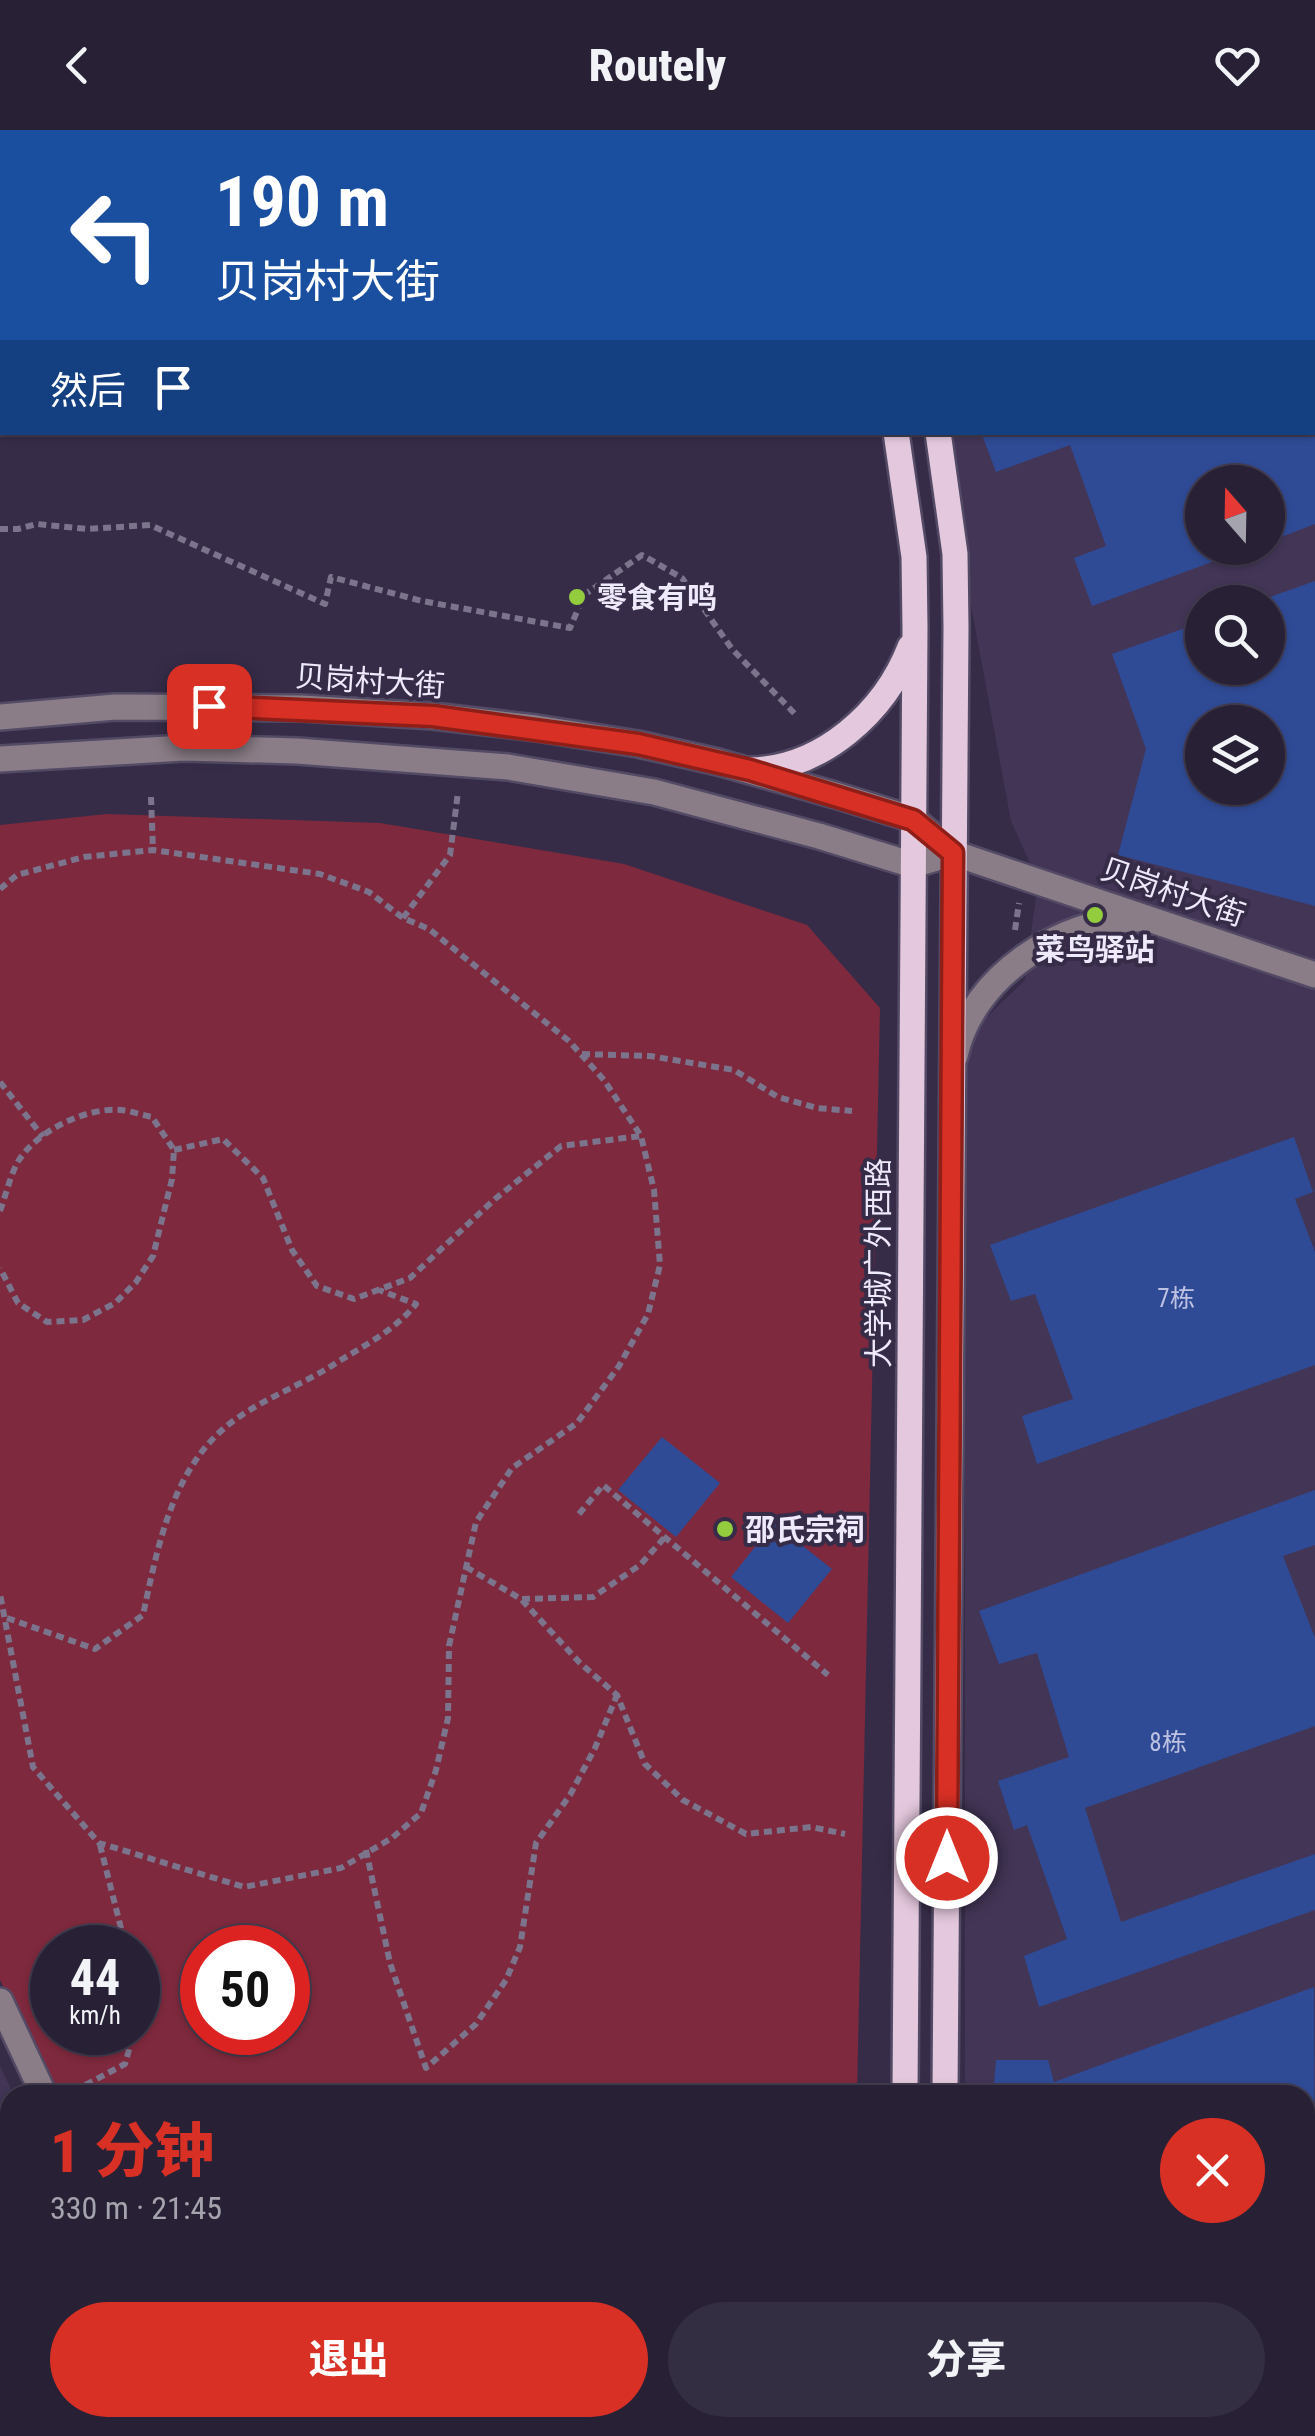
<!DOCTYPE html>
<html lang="zh">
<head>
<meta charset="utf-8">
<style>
	body { margin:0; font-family:"Roboto Condensed","Noto Sans SC",sans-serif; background:#342e42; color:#f1f3f6; height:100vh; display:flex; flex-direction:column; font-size:38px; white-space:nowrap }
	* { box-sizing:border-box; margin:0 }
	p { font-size:32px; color:#a5a3ad }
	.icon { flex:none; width:55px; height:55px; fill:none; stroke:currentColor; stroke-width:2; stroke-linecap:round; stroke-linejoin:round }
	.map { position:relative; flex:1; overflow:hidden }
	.sheet { position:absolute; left:0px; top:1955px; width:1315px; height:352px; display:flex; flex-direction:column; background:#282136; border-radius:30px 30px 0 0; box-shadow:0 2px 8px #0004,0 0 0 2px #443e51 }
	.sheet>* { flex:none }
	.hud { position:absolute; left:0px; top:0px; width:1315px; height:305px; box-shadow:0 2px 8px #0004,0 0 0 2px #443e51; background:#1a4fa0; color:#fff; overflow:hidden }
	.needle { width:65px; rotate:340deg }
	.controls { position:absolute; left:1185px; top:335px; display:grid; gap:20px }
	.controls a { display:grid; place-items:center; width:100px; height:100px; border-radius:50%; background:#282136; box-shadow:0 2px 8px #0004,0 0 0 2px #443e51; font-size:50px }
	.speed { position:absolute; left:30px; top:1795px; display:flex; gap:20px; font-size:50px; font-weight:700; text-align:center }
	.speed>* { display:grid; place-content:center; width:130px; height:130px; border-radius:50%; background:#282136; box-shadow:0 2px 8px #0004,0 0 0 2px #443e51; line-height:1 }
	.speed small { font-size:25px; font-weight:400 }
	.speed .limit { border:15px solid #d22; background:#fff; color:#111 }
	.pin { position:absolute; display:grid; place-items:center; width:85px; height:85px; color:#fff; margin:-42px; border-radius:20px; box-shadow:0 5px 15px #0006 }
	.me { position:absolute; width:110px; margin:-55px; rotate:0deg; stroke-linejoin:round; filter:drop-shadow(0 0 8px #0008) }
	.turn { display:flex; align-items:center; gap:35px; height:210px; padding:0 50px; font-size:45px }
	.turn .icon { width:130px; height:130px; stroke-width:2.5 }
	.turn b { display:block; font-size:70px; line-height:85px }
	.then { display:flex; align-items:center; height:95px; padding:0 50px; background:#0003; gap:20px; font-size:38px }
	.round { display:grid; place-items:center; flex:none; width:105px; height:105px; border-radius:52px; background:#342e42 }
	.head { display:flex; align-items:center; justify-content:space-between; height:170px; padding:0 50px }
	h1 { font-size:60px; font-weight:800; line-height:75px; color:#d93025 }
	.button { display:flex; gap:20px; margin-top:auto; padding:20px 50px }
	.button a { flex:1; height:115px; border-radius:60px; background:#d93025; color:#fff; font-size:40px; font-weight:800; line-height:115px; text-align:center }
	.button a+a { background:#342e42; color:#f1f3f6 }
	header { display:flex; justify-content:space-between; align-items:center; height:130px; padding:0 50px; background:#282136; font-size:45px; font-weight:800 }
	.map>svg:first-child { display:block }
</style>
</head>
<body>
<header><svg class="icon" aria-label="back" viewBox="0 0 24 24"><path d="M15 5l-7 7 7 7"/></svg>Routely<svg class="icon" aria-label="heart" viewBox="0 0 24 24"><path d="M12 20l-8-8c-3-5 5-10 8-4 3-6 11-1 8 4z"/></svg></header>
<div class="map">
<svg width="1315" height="2306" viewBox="0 0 1315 2306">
	<rect width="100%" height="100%" fill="#362c48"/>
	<!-- built -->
	<g fill="#423556" fill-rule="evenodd">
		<path d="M803 0H1315V2172L1305 2170V1965H965V908L1025 850 1038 751 1011 691 939 303 1312 302V2ZM1202 352H1268V418H1202ZM1202 472H1268V538H1202ZM1202 592H1268V658H1202Z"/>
		<path d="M0 1936 14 1965H10V2263L0 2267Z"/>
	</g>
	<!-- green -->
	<g fill="#7e293d" fill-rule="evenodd">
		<path d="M107 684 380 693 624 734 807 795 880 878 857 1965H54L0 1850V695ZM52 1818H138V1902H52ZM202 1818H288V1902H202Z"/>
		<path d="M526 2298H1222L1262 2306H495Z"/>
	</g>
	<!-- building -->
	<g fill="#304b96" fill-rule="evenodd">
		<path d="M981 302H1315V394L1268 412V352H1202V418H1250L1092 476 1074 428 1106 416 1070 315 996 342Z"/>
		<path d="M1315 451V776L1118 725 1146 619 1112 524 1202 492V538H1268V472H1256ZM1202 592H1268V658H1202Z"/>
		<path d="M1294 1007 1313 1062 1295 1069 1315 1122V1235L1037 1334 1022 1286 1073 1269 1035 1164 1011 1171 990 1115Z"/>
		<path d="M662 1307 720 1353 676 1407 618 1360Z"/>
		<path d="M1315 1360V1415L1283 1426 1315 1508V1596L1085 1678 1121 1792 1315 1724V1780L1039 1877 1024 1826 1067 1809 1027 1695 1014 1700 998 1651 1069 1627 1037 1523 999 1534 979 1481Z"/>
		<path d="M774 1393 832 1439 788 1493 731 1447Z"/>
		<path d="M1314 1857 1315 2133 1305 2131V1965H993L996 1930H1048L1054 1952Z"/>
		<path d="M10 2043V2095L0 2099V2047Z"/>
		<path d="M0 2113 10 2123 9 2130 0 2136Z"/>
		<path d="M10 2142V2196L0 2200V2147Z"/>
	</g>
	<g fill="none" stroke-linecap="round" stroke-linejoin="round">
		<!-- minor casing -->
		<g stroke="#534a65" stroke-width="30">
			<g id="minor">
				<path d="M0 587 115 577 301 578 433 586 536 598 638 614 718 632 835 665 913 689 953 723 1315 845"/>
				<path d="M0 629 184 618 297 621 508 637 654 662 819 706 913 735 953 723"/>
				<path d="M955 926C971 847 1061 789 1138 789"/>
				<path d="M0 1871 44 1965"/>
				<path d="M200 2298 204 2306"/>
				<path d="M914 2306 918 2298"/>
			</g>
		</g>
		<!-- major casing -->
		<g stroke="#534a65" stroke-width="30">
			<g id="major">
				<path d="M766 0 768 2"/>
				<path d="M815 0 817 2"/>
				<path d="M896 302 914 427 915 498 905 1965"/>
				<path d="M938 302 955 424 956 498 945 1965"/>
				<path d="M750 640C822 639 885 582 910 517"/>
				<path d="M1305 2212 1315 2216"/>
				<path d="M1305 2255 1315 2258"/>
				<path d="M130 2306 151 2298"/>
				<path d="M252 2306 277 2298"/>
			</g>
		</g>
		<!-- path -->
		<g stroke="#7c748c" stroke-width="6" stroke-dasharray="8 5" stroke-linecap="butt">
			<path d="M0 399H18L37 394 88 399 150 395 325 474 331 447 422 471 570 498 584 465 642 425 682 448 732 519 796 585"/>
			<path d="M151 667 153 720"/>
			<path d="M0 759 17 745 84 727 153 720 320 744 369 762 403 788 429 799 569 911 604 950 641 1006 654 1060 660 1135 648 1184 619 1236 577 1293 512 1338 476 1392 449 1516 448 1588 436 1640 421 1683 392 1708 341 1738 244 1757 99 1713 33 1637 0 1464"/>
			<path d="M403 788 450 725 458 662"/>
			<path d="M1015 800 1019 773"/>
			<path d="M582 924 650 926 734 940 778 967 817 978 852 981"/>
			<path d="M0 952 43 1007"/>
			<path d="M174 1020 223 1009 263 1048 292 1120 317 1156 354 1169 410 1148 495 1069 561 1016 641 1006"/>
			<path d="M0 1081C6 1065 10 1045 19 1030 38 1000 87 977 121 980 131 981 142 985 152 987L174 1020 172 1049 153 1126 136 1152 115 1173 83 1190 47 1192 18 1173 0 1138"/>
			<path d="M579 1384 603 1355 828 1545"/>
			<path d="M466 1437 521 1469 580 1533 617 1565 645 1634 683 1670 746 1704 811 1697 845 1704"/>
			<path d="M522 1469 593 1467 640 1435 666 1406"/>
			<path d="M7 1488 95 1519 143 1485C158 1415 173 1333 236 1289 267 1267 304 1254 336 1233 365 1215 394 1201 416 1174L379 1160"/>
			<path d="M100 1715 126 1818"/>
			<path d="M366 1720 390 1833 426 1938 476 1894 506 1850 520 1817 536 1713 570 1665 595 1618 617 1565"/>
			<path d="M138 1864 141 1878 138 1891"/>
			<path d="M74 1961 125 1934 134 1902"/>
		</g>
		<!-- minor -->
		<use href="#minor" stroke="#8b7d87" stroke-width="25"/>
		<!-- major -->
		<use href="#major" stroke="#e4c8dd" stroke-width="25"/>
	</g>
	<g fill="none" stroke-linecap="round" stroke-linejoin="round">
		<!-- route casing -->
		<g stroke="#8d1f18" stroke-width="25">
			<path id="route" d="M209 576 433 586 638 614 750 640 913 690 953 723 947 1728"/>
		</g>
		<!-- route -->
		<use href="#route" stroke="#d93025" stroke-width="18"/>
	</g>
	<!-- markers -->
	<g fill="#93cd3e" stroke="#362c48" stroke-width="4">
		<circle cx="577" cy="467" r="10"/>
		<circle cx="1095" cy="785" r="10"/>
		<circle cx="725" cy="1399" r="10"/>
	</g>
	<g text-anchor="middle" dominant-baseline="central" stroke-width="8" stroke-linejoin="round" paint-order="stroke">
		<!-- number labels -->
		<g font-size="25" fill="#bec2e2">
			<text x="1176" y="1168">7栋</text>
			<text x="1168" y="1612">8栋</text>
		</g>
		<!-- poi labels -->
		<g font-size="30" font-weight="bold" fill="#eee9fb" stroke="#362c48" text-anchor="start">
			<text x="597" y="467">零食有鸣</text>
			<text x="1095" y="819" text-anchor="middle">菜鸟驿站</text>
			<text x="745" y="1399">邵氏宗祠</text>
		</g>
		<!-- street labels -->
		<g font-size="30" fill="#eee9fb" stroke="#362c48">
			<text transform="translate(370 551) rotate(4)">贝岗村大街</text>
			<text transform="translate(1173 762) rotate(19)">贝岗村大街</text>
			<text transform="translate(878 1133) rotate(-90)">大学城广外西路</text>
		</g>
	</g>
</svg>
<div class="controls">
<a><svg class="needle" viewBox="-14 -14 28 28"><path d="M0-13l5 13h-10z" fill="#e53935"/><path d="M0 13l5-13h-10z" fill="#a5a3ad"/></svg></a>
<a><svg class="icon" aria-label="search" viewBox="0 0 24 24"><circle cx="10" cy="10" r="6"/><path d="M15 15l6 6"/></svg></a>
<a><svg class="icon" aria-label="layers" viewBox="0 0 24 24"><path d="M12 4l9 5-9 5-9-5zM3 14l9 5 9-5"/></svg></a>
</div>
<div class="speed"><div>44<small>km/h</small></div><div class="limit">50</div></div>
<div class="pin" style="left:209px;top:576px;background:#d93025"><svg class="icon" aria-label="arrive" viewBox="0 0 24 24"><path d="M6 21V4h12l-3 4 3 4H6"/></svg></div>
<svg class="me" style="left:947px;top:1728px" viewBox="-20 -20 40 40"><circle r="17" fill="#d93025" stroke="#fff" stroke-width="3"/><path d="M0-11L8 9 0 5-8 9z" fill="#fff"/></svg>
<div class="hud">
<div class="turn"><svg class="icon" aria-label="left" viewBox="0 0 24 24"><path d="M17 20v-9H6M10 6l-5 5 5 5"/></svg><div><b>190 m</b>贝岗村大街</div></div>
<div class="then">然后<svg class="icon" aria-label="arrive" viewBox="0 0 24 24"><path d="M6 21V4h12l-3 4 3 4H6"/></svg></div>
</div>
<section class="sheet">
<div class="head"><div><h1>1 分钟</h1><p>330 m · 21:45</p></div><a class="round" style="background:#d93025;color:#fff"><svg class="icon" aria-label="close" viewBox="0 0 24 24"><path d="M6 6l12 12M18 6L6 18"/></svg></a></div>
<div class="button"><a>退出</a><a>分享</a></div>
</section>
</div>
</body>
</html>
